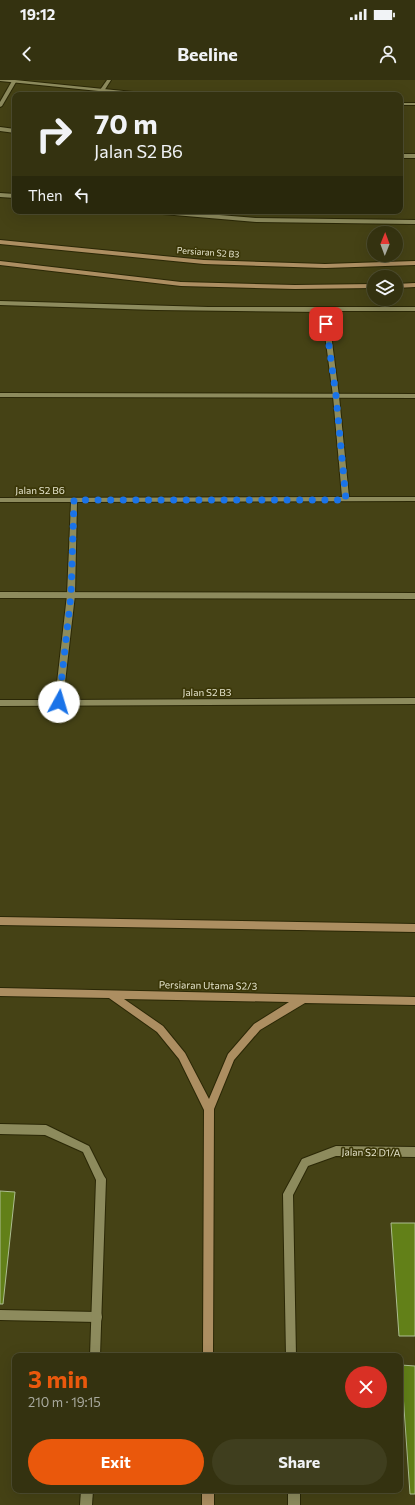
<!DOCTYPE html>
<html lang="en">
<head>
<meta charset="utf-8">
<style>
	body { margin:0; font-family:Commissioner,sans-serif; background:#3f3e1e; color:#f1f3f6; height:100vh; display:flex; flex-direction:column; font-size:15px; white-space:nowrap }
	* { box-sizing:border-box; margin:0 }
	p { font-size:13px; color:#a9aa9f }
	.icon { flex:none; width:22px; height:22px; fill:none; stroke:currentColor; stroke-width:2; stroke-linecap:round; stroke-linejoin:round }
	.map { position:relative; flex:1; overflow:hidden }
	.drawer { position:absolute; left:12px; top:1273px; width:391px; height:140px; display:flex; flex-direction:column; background:#343210; border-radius:8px; box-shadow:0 4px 16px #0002,0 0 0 1px #4e4d30 }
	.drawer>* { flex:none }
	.top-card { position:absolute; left:12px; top:12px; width:391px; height:122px; border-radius:8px; box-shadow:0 4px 16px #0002,0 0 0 1px #4e4d30; background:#343210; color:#f1f3f6; overflow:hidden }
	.needle { width:26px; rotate:1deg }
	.buttons { position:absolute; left:367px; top:146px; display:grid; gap:8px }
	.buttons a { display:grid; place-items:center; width:36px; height:36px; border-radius:50%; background:#343210; box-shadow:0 4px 16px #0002,0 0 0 1px #4e4d30; font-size:20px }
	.pin { position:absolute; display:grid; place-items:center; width:34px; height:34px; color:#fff; margin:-17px; border-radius:8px; box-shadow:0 2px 6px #0006 }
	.me { position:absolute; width:44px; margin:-22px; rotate:6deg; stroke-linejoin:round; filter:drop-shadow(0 0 3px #0008) }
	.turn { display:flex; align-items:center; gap:14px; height:84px; padding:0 16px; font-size:18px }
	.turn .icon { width:52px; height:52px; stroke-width:2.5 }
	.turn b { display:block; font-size:28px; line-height:34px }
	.then { display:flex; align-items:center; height:38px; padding:0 16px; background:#0003; gap:8px; font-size:15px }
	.round { display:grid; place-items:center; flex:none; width:42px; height:42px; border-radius:21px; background:#3f3e1e }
	.headline { display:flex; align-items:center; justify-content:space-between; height:68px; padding:0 16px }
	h1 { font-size:24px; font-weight:700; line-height:30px; color:#ea580c }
	.button { display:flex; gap:8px; margin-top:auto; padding:8px 16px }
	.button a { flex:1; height:46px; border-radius:24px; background:#ea580c; color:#fff; font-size:16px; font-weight:700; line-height:46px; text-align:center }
	.button a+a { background:#3f3e1e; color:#f1f3f6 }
	.status { display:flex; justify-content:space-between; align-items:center; height:28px; padding:0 20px; background:#343210; direction:ltr }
	.status svg { height:11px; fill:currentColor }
	header { display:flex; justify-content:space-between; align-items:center; height:52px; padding:0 16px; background:#343210; font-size:18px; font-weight:700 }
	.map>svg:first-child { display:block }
</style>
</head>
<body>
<div class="status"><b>19:12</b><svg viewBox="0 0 49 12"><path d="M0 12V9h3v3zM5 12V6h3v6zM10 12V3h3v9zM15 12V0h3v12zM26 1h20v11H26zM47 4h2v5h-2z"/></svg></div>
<header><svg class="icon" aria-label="back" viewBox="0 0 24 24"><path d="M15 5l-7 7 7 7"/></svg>Beeline<svg class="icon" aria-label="person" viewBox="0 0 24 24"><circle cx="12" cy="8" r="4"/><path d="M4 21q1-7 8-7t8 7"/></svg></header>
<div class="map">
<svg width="415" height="1425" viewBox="0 0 415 1425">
	<rect width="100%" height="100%" fill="#454215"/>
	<!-- building -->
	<g fill="#628018" stroke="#acbd91">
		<path d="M0 1111 15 1112 3 1224H0Z"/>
		<path d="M391 1143H415V1256H399Z"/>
		<path d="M401 1285 415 1286V1414H410Z"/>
	</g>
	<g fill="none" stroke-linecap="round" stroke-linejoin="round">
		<!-- lane casing -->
		<g stroke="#2b2806" stroke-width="2">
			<g id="lane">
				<path d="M107 0H111L104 11H100V10Z"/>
				<path d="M12 1 16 2 2 26 0 27V22Z"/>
				<path d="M0 47 15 49V53L0 51Z"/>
				<rect x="400" y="74" width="15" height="4"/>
				<path d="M0 313 415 314V318L0 317Z"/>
				<path d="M0 512 415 513V519L0 518Z"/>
				<path d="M0 1230 97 1232 101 1233 102 1237 101 1241 97 1242 0 1240Z"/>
			</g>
		</g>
		<!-- street casing -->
		<g stroke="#2b2806" stroke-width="2">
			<g id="street">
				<path d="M0 0H15L153 14 155 15H138L0 1Z"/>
				<rect x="400" y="23" width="15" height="2"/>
				<path d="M0 113 15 114V118L0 117Z"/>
				<path d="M148 131H170L256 138 415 140V144L256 142 151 133Z"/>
				<path d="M0 221 208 227H415V231H328L339 316 349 417H415V421L77 422 75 515 63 620 415 618V624L0 626V620H55L67 515 71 422H0V418L342 417 333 316 322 232 156 230 0 225Z"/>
				<path d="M0 1044 46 1045 89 1066 104 1096 106 1099 100 1276H90L96 1100 83 1072 45 1055 0 1054Z"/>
				<path d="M336 1066 415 1067V1077L336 1076 308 1086 293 1115 296 1276H286L283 1114 302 1079Z"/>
				<path d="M81 1410H93L92 1425H80Z"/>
				<rect x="288" y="1410" width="12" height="15"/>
			</g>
		</g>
		<!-- secondary casing -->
		<g stroke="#2b2806" stroke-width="2">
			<g id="secondary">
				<path d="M0 160 204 180 325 184 415 181V185L325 188 204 184 0 164Z"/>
				<path d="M0 181 181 202 295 205 374 204V208L295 209 181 206 0 185Z"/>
				<path d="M415 203V207L396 208V204Z"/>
				<path d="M0 837 415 844V852L0 845Z"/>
				<path d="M0 908 415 917V925L305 923 260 950 234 980 214 1029 213 1276H203L204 1030 179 979 157 952 109 918 0 916ZM124 919 289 922 254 944 228 974 209 1019 185 973 163 946Z"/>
				<rect x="202" y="1410" width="12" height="15"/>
			</g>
		</g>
		<!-- lane -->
		<use href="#lane" fill="#8d8b5d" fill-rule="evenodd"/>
		<!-- street -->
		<use href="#street" fill="#8d8b5d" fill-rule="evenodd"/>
		<!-- secondary -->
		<use href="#secondary" fill="#ac8e61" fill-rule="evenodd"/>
	</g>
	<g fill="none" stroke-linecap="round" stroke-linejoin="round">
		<!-- route -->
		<path stroke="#1a73e8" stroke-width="7" stroke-dasharray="0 12.6" d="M59 622 71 515 74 420H346L336 316 326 244"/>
	</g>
	<g text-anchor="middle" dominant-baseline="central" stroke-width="3.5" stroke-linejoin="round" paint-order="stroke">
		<!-- far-street labels -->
		<g font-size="9" fill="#e4e3cb" stroke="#3b3708">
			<text transform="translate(208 172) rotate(4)">Persiaran S2 B3</text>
		</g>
		<!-- street labels -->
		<g font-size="10" fill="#e4e3cb" stroke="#3b3708">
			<text x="40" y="410">Jalan S2 B6</text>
			<text x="207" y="612">Jalan S2 B3</text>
			<text transform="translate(208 905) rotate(1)">Persiaran Utama S2/3</text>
			<text transform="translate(371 1072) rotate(1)">Jalan S2 D1/A</text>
		</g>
	</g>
</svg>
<div class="buttons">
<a><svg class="needle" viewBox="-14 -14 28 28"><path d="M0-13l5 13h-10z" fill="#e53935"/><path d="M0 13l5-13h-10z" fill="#a9aa9f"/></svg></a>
<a><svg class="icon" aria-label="layers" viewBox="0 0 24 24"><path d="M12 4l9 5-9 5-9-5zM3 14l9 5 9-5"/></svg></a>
</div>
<div class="pin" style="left:326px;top:244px;background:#d93025"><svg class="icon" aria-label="arrive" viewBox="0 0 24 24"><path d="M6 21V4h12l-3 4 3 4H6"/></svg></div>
<svg class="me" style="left:59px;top:622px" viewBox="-20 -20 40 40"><circle r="19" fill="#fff"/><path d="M0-13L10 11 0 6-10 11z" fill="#1a73e8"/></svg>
<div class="top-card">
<div class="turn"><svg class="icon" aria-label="right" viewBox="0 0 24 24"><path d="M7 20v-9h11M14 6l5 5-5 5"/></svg><div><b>70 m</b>Jalan S2 B6</div></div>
<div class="then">Then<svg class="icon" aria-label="left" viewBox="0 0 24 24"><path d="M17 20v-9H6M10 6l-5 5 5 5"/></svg></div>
</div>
<section class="drawer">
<div class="headline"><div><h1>3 min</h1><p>210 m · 19:15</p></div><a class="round" style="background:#d93025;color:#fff"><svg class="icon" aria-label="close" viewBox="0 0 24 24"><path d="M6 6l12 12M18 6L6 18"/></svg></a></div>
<div class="button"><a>Exit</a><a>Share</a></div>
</section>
</div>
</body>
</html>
